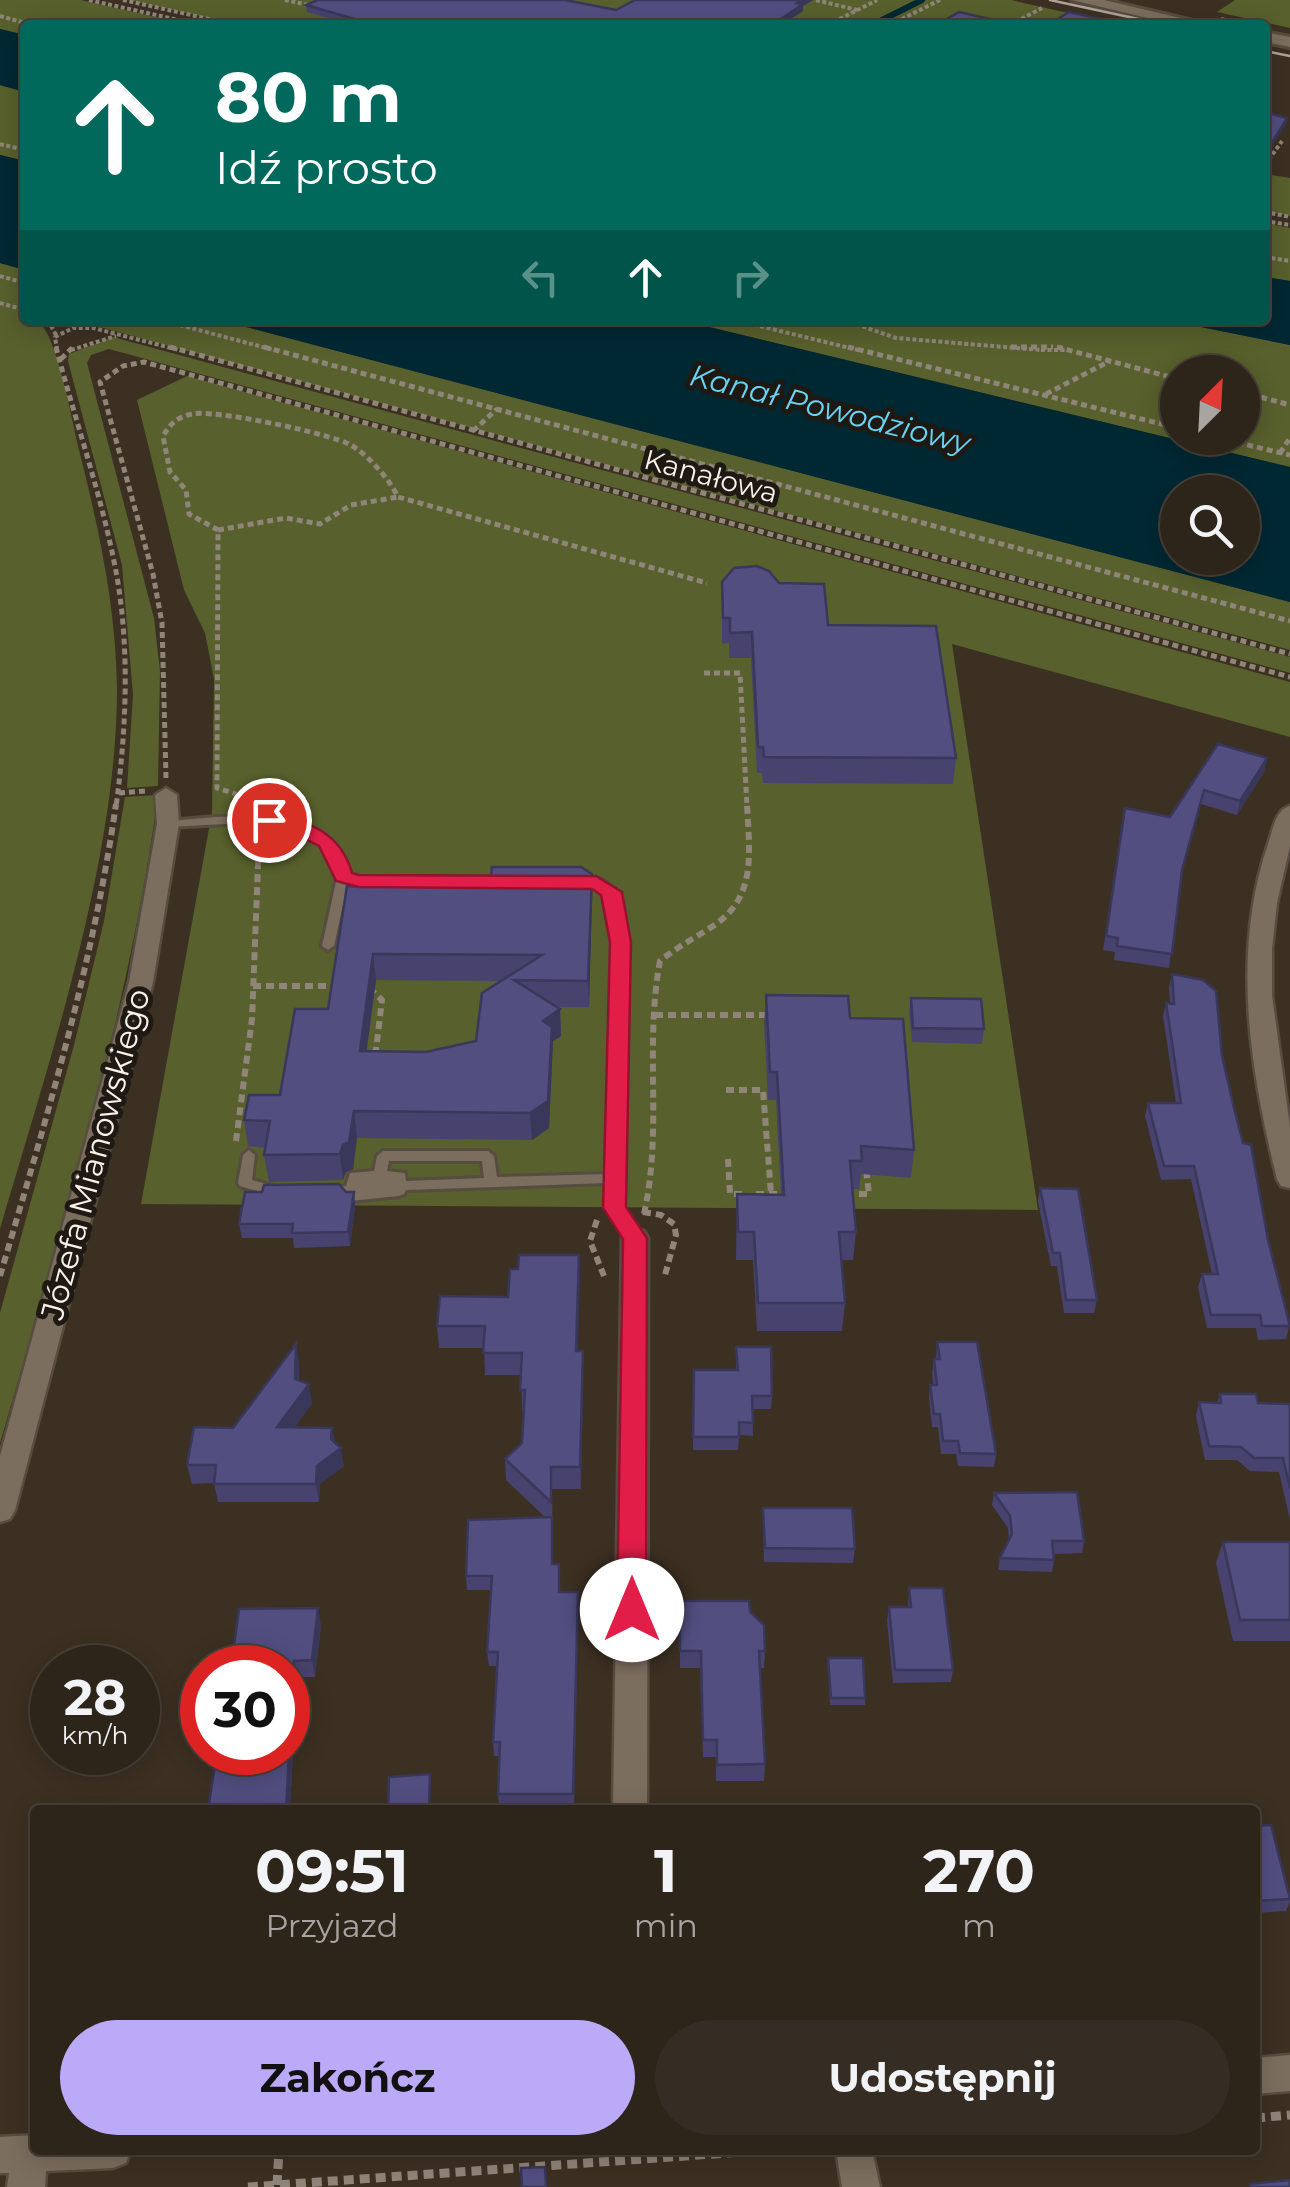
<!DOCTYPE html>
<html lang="pl">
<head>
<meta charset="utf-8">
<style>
	body { margin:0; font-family:Montserrat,sans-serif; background:#352c23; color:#f1f3f6; height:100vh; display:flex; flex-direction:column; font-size:38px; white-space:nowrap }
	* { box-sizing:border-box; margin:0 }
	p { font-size:32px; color:#a7a4a2 }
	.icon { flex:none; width:55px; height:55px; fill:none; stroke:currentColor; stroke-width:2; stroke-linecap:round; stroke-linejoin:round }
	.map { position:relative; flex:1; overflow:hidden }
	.drawer { position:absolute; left:30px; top:1805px; width:1230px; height:350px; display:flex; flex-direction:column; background:#2d241a; border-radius:10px; box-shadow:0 5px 25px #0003,0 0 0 2px #484139 }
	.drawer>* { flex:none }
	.guide { position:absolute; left:20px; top:20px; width:1250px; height:305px; border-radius:10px; box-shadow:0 5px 25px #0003,0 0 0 2px #484139; background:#00695c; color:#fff; overflow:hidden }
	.needle { width:65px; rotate:24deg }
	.buttons { position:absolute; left:1160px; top:355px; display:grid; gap:20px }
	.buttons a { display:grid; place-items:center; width:100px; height:100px; border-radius:50%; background:#2d241a; box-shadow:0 5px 25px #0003,0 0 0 2px #484139; font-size:50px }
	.speed { position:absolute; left:30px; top:1645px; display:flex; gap:20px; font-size:50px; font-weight:700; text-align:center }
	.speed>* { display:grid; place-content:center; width:130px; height:130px; border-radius:50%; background:#2d241a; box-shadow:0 5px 25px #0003,0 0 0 2px #484139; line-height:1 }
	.speed small { font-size:25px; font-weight:400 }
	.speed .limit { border:15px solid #d22; background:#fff; color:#111 }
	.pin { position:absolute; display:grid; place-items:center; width:85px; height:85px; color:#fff; margin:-42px; border:5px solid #fff; border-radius:50%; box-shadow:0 2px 10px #0007 }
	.me { position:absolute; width:110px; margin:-55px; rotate:0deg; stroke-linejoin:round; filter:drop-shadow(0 0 8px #0008) }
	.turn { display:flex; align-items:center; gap:35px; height:210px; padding:0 30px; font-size:45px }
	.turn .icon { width:130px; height:130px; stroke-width:2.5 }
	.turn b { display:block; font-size:70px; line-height:85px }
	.lanes { display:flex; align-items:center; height:95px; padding:0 30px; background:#0003; justify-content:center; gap:50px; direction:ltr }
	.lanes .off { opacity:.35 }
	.eta { display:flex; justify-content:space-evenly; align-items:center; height:170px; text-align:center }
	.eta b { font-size:60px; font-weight:700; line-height:70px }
	.cta { display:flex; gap:20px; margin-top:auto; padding:20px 30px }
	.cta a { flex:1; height:115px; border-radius:60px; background:#baaaf7; color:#111; font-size:40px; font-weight:700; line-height:115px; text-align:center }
	.cta a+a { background:#352c23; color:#f1f3f6 }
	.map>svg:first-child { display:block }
</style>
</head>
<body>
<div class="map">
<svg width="1290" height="2187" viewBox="0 0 1290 2187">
	<rect width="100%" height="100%" fill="#3c3022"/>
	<!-- green -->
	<g fill="#58602d" fill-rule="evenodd">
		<path d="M0 0H81L191 25H25V35L0 29Z"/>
		<path d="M129 0H1011L1122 25H240Z"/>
		<path d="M1235 0H1290V28L1217 12Z"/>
		<path d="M0 85 25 92V161L0 155Z"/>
		<path d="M1265 174 1290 178V216L1265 211Z"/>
		<path d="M1265 223 1290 228V281L1265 277Z"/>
		<path d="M0 263 25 270V320H52L43 327C58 345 73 423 79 450 99 529 116 607 117 689 117 861 48 1064 0 1229Z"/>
		<path d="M74 320H220L1290 602V650Z"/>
		<path d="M680 320H1166L1290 345V467ZM1178 372H1242V438H1178Z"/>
		<path d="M113 337 1290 657V673L109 349 91 355 87 363 154 618 160 671 158 786 127 788 133 695 122 565 68 361 69 354Z"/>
		<path d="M187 376 1290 682V737L952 644 1038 1210 141 1204 212 812 214 679 205 633 184 590 137 400Z"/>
		<path d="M158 795C129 1012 61 1233 0 1443V1313L74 1045 104 921 125 797Z"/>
	</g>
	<!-- water -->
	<g fill="#002833" fill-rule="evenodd">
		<path d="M0 29 25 35V92L0 85Z"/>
		<path d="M0 155 25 161V270L0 263Z"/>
		<path d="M1265 277 1290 281V345L1166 320H1265Z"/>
		<path d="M220 320H680L1290 467V602ZM1178 492H1242V558H1178Z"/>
	</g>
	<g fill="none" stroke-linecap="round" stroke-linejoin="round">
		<!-- stream -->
		<path stroke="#002833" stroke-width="6" d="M872 25 922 0"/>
		<!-- service casing -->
		<g stroke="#574c40" stroke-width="6">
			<g id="service">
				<path d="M216 817C256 816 316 813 340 852 344 859 345 868 348 875L359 877H507L513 881 507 885H359L348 882 334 946 328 950 322 946 337 877 330 854 315 839 294 829 272 825 244 823 168 827 163 824 168 821Z"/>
				<path d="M577 878 600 879 615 889 627 942 619 1178 621 1207 640 1235 642 1238 640 1241H630L607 1208V1183L406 1190 404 1194 399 1196 350 1201 345 1199 344 1195H323L321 1192 323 1189 346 1186 350 1173 374 1171 377 1156 383 1151H488L494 1156 497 1177 607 1174 615 942 606 894 594 886 573 885 571 882 573 879ZM389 1161H482L484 1178 406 1181 405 1173 387 1171Z"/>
				<path d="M249 1150 255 1155 252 1180 283 1189 285 1192 283 1195 278 1197 240 1186 238 1183 243 1155Z"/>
			</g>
		</g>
		<!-- minor casing -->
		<g stroke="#574c40" stroke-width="5">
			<g id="minor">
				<path d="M166 788 177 795 179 824 153 982 15 1510 10 1519 0 1522V1456L129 982 157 824 155 795Z"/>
				<path d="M1290 806V846L1277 903 1272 949V995L1290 1127V1188L1281 1186 1277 1179C1250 1070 1231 953 1268 844 1273 830 1275 810 1290 806Z"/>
				<path d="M635 1228 644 1231 648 1238 647 1810H613L622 1238 626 1231Z"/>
				<path d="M1290 2055V2091L1255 2094V2058Z"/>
				<path d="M35 2135V2150H131L126 2163 113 2168 46 2171 45 2187H7L9 2173H0V2137Z"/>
				<path d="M836 2150H872L880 2187H842Z"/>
			</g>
		</g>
		<!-- tertiary casing -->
		<g stroke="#574c40" stroke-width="6">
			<g id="tertiary">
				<path d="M1072 0H1104L1210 25H1177Z"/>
				<path d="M1265 32 1290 37V47L1265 42Z"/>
			</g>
		</g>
		<!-- path-far3 -->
		<g stroke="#908579" stroke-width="4" stroke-dasharray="4 2.5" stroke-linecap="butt">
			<path d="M89 0 201 25"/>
			<path d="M123 0 236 25"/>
			<path d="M285 0 313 6"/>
			<path d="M816 0 857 10"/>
			<path d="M0 16 32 25"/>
			<path d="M1221 19 1249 25"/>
			<path d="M777 21 797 25"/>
			<path d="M828 25 877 0"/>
			<path d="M890 25 940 0"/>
			<path d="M1010 25 1042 8"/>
			<path d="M0 144 25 150"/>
			<path d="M1265 165 1282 141"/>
			<path d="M1265 212 1290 217"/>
			<path d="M1265 221 1290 225"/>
			<path d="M1265 257 1290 261"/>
			<path d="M0 276 25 283"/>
			<path d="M0 303 25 310"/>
			<path d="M48 320 56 335"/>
			<path d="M61 320 81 325"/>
			<path d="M161 320 274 350"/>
			<path d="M735 320 858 350"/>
			<path d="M844 320 896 338 1041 350"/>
			<path d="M57 350 55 337 73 328H93L179 350"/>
			<path d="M71 350 116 336"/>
			<path d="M1041 350H1067"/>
		</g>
		<!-- path-far2 -->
		<g stroke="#908579" stroke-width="5" stroke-dasharray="6 4" stroke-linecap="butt">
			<path d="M56 347C76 424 103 499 117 577 130 652 126 732 116 807"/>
			<path d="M170 347 1290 654"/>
			<path d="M264 347 1290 621"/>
			<path d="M848 347 1178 428"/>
			<path d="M1011 347H1053"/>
			<path d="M1057 347 1178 379"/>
			<path d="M61 359 73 347"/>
			<path d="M1242 392 1290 405"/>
			<path d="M1046 394 1110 361"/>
			<path d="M473 431 497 409"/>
			<path d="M1218 438 1290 455"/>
			<path d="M1280 453 1290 438"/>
			<path d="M218 530 286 518 320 524 351 505 398 497"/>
			<path d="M704 673H740L747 807"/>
			<path d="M166 778 162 623 153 574 100 382 123 366 144 362 1290 677"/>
			<path d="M119 793 145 791"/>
			<path d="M242 802V796L217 788 218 530 189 514 186 490 170 472 163 436C171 423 177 417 192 414 215 409 332 434 351 445 368 455 390 480 398 497L707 583"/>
		</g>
		<!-- path-far1 -->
		<g stroke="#908579" stroke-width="6" stroke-dasharray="8 5" stroke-linecap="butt">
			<path d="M253 986H337"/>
			<path d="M369 988 382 1000 376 1050 371 1057"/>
			<path d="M655 1015H769"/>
			<path d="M726 1090H763L771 1194"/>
			<path d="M236 1141 252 1019 259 840"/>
			<path d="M728 1159 730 1194H744"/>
			<path d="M756 1194H789"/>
			<path d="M846 1194H869L866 1169"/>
			<path d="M643 1212 661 1215 674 1224 676 1235 665 1275"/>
			<path d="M644 1214C663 1130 644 1045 660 961 677 947 695 938 713 926 758 897 749 850 747 804"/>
			<path d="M597 1220 590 1241 604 1276"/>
			<path d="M0 1276C46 1120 93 965 116 804"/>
		</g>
		<!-- path -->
		<g stroke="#908579" stroke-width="9" stroke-dasharray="10 6" stroke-linecap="butt">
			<path d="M1255 2118 1290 2115"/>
			<path d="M277 2185 279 2150"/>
			<path d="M248 2187 770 2150"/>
		</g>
		<!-- service -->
		<use href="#service" fill="#7c6e5e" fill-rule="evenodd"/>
		<!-- minor -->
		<use href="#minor" fill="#7c6e5e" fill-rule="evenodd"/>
		<!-- tertiary -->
		<use href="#tertiary" fill="#7c6e5e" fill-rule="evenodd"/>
		<!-- tram -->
		<g stroke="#aea499" stroke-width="2.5">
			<path d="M1050 0 1166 25"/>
			<path d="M1265 51 1290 56"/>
		</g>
	</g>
	<!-- wall -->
	<g fill="#47436e" fill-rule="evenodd">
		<path d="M635 0H813L803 6V11L781 25H353L307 12 306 5 616 10Z"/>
		<path d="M722 582 779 583 828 625 956 758 953 784 763 783 762 773H757L751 658H729V643L722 644Z"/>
		<path d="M1218 744 1267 758 1264 772 1237 815 1201 804 1181 876 1169 968 1114 960 1115 952 1103 950 1125 808 1170 817Z"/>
		<path d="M592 874 589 1007H556L560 1009 561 1036 553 1041 549 1128 532 1140 357 1138 353 1169 346 1172 343 1180 269 1182 264 1155 266 1148 248 1146 244 1120 280 1095 328 1009 347 886 490 887ZM376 980 500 981 476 1041 426 1052 366 1051Z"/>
		<path d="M1172 974 1222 1056 1234 1108 1290 1324 1286 1339 1258 1340 1256 1328H1207L1198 1287 1202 1274H1212L1191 1179 1161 1180 1145 1116 1148 1103H1176L1163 1016 1166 1003H1170L1169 988Z"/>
		<path d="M766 995 850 1018 914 1150 911 1178 861 1174 859 1189H852L856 1232 853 1260H842L845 1303 842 1331H757L753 1260H736L737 1194 781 1195 776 1100H768L764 1023Z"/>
		<path d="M911 998 984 1029 982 1044 912 1042 909 1013Z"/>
		<path d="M1040 1188 1097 1300 1094 1313H1064L1057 1266H1051L1038 1201Z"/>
		<path d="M346 1192H354L355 1207 350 1246 294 1248 293 1238H242L239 1224Z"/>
		<path d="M579 1255 578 1351 583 1373 581 1489H552L553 1564 560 1592 578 1606 574 1808 499 1807 498 1794 500 1756H494L493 1742 497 1666H489L487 1652 491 1590H467L466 1576 546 1518 506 1480 505 1459 522 1443 524 1412 522 1411 521 1375H485L484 1348H439L437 1326 508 1297 518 1269Z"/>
		<path d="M937 1342 996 1454 994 1467 958 1466 956 1454H941L938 1427H932L929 1398 930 1385H933L932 1373 934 1359H936Z"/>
		<path d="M736 1347 772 1396 771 1409H753V1436L739 1435 738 1450H693L694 1370H736Z"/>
		<path d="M299 1362V1380L312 1403 294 1428H332L335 1442 344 1466 320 1484 319 1502H218L214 1483 192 1484 187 1465 233 1428Z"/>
		<path d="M1220 1394 1258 1403 1290 1404V1520L1279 1472 1250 1471 1237 1460H1205L1196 1416 1199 1402 1217 1403Z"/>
		<path d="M994 1493 1084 1541 1082 1553 1053 1554 1054 1560 1052 1572 998 1570 1000 1558 1009 1540 1008 1528 992 1505Z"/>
		<path d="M763 1508 855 1549 853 1563 764 1562Z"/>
		<path d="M1223 1542H1290V1641H1233L1216 1563Z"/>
		<path d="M909 1588 953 1670 951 1682 893 1683 887 1620 889 1607H908Z"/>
		<path d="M680 1601 750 1612 765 1651 764 1668H760L765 1764 764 1781H716V1757H703L700 1668H680Z"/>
		<path d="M321 1625 315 1677H297L290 1810H208L288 1668Z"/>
		<path d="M828 1658 865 1698V1705H830Z"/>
		<path d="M1255 1826 1290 1895V1902L1286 1911 1255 1913Z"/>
	</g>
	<!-- shaded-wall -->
	<g fill="#39375a">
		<path d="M802 0H813L803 6V11L781 25H772Z"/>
		<path d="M1287 118 1286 124 1265 158V154Z"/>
		<path d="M1267 758 1264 772 1237 815 1240 801Z"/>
		<path d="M592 874V900L589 1007 588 981Z"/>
		<path d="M373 954 376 980 363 1078 360 1051Z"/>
		<path d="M560 1009 561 1036 553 1041 549 1128 532 1140 530 1113 543 1021Z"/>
		<path d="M354 1111 357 1138 353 1169 346 1172 343 1180 340 1154Z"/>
		<path d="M354 1192 355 1207 350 1246 348 1232Z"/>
		<path d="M579 1255 580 1277 577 1373 576 1351Z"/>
		<path d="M296 1344 299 1362 298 1397 295 1379Z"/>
		<path d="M583 1351V1373L581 1489 580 1467Z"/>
		<path d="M309 1384 312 1403 280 1446 277 1427Z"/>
		<path d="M332 1428 335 1447 341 1448 344 1466 320 1484 319 1502 316 1484 317 1466 331 1439Z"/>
		<path d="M318 1608 321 1625 315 1677 312 1660Z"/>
		<path d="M294 1661 297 1677 290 1810H286Z"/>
	</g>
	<!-- building -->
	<g fill="#524e80" stroke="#39375a" stroke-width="2.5" fill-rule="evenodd">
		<path d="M318 0H565L616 10 635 0H802L797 3 803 4 772 25H375L306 5Z"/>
		<path d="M959 12 1017 25H936Z"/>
		<path d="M1069 12 1130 25H1048Z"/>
		<path d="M1265 112 1287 118 1265 154Z"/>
		<path d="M757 566 769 571 779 583 824 584 828 625 936 626 956 758 764 757 763 747H758L752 632 730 633V618H723L722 582 734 568Z"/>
		<path d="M1218 744 1267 758 1240 801 1204 790 1182 870 1172 954 1117 946 1118 938 1106 936 1125 808 1170 817Z"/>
		<path d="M492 867H581L592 874 588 981 514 980 560 1009 543 1021 552 1027 548 1101 530 1113 354 1111 349 1142 343 1145 340 1154 264 1155 270 1121 244 1120 249 1095H280L295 1009H328L347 886 490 887ZM373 954 542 955 482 993 476 1041 426 1052 360 1051Z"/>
		<path d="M1172 974 1203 980 1216 991 1222 1056 1234 1108 1243 1143 1251 1145 1268 1240 1290 1326H1262L1260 1315H1211L1202 1274H1218L1194 1166H1164L1148 1103H1181L1166 1003 1174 1004Z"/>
		<path d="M766 995 848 996 850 1018 903 1019 914 1150 861 1146 862 1161H850L856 1232H839L845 1303H758L754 1232H738L737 1194 784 1195 777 1072H770Z"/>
		<path d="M911 998 981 999 984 1029 913 1028Z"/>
		<path d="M339 1184 346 1192H354L348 1232 292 1233 293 1224H239L245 1192H262L264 1185Z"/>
		<path d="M1040 1188 1078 1189 1097 1300H1066L1060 1253H1053Z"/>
		<path d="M519 1255H579L576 1351H583L580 1467H551V1502L505 1459 522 1443 525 1390H520L522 1353H483L485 1326H437L440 1296 508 1297 510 1269H518Z"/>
		<path d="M937 1342H977L996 1454 960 1453 958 1441H943L940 1414H934L930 1385H937L934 1359H940Z"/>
		<path d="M296 1344 295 1379 309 1384 277 1427 332 1428 331 1439 341 1448 317 1466 316 1484H214L216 1465H187L194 1427 233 1428Z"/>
		<path d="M736 1347H771L772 1396H752L753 1423 739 1422V1437H693L694 1370H738Z"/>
		<path d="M1220 1394H1256L1258 1403 1290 1404V1488L1283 1458H1254L1241 1447 1209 1446 1199 1402 1221 1403Z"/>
		<path d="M1077 1492 1084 1541H1052L1054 1560 1000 1558 1012 1534 1010 1516 994 1493Z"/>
		<path d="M763 1508H852L855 1549 765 1548Z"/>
		<path d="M552 1517V1564H559V1592H578L573 1794H498L500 1742H493L498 1652H487L492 1576H466L468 1520Z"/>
		<path d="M1223 1542H1290V1620H1240Z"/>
		<path d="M909 1588H943L953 1670H895L889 1607H911Z"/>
		<path d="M680 1601H749L750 1612 764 1625 765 1651H759L765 1764 717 1765V1740H703L701 1651H680Z"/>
		<path d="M318 1608 312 1660 294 1661 286 1810H208L217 1752H288V1668H231L239 1609Z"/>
		<path d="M828 1658H863L865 1698H831Z"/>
		<path d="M430 1774 429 1810H388L389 1777Z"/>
		<path d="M1271 1825 1290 1899 1255 1901V1826Z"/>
		<path d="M545 2167 546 2187H522L521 2168Z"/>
		<path d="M1290 2180V2187H1251L1250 2184Z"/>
	</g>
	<!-- route -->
	<path fill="#e11d48" stroke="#92132f" stroke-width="2.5" d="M269 814C308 820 341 833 352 873L359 875 596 876 622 892 631 942 626 1207 647 1238 646 1610 641 1618 632 1622 622 1618 617 1610 623 1239 603 1208 610 942 601 895 592 889 359 887 336 881 319 846 285 829 262 825V816Z"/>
	<g text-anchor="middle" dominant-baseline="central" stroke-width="10" stroke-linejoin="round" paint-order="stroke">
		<!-- far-street labels -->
		<g font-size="28" fill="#faf2e9" stroke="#1f1913">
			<text transform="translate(711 476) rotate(15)">Kanałowa</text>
		</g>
		<!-- far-water labels -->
		<g font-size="30" font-style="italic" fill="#67d4f5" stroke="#1f1913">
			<text transform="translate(830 409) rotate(14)">Kanał Powodziowy</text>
		</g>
		<!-- street labels -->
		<g font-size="32" fill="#faf2e9" stroke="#1f1913">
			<text transform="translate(95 1154) rotate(-75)">Józefa Mianowskiego</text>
		</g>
	</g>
</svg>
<div class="buttons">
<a><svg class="needle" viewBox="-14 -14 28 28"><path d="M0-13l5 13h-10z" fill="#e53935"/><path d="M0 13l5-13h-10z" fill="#a7a4a2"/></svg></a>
<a><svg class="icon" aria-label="search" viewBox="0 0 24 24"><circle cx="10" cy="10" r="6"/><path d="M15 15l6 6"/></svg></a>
</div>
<div class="speed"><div>28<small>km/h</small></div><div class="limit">30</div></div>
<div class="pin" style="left:269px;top:820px;background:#d93025"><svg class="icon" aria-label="arrive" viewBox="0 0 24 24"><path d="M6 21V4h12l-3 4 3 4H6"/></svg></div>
<svg class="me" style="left:632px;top:1610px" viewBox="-20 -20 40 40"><circle r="19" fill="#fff"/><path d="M0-13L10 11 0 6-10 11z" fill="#e11d48"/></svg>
<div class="guide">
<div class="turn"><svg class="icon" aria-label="ahead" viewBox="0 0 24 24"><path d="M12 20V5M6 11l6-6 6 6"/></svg><div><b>80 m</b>Idź prosto</div></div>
<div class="lanes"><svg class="icon off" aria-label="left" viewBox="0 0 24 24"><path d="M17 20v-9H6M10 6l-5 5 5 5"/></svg><svg class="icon" aria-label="ahead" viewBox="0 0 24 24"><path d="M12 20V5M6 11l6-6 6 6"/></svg><svg class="icon off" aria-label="right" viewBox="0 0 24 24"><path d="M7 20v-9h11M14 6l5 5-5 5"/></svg></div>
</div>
<section class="drawer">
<div class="eta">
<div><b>09:51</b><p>Przyjazd</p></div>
<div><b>1</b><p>min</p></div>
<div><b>270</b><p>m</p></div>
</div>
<div class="cta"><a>Zakończ</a><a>Udostępnij</a></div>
</section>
</div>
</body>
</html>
